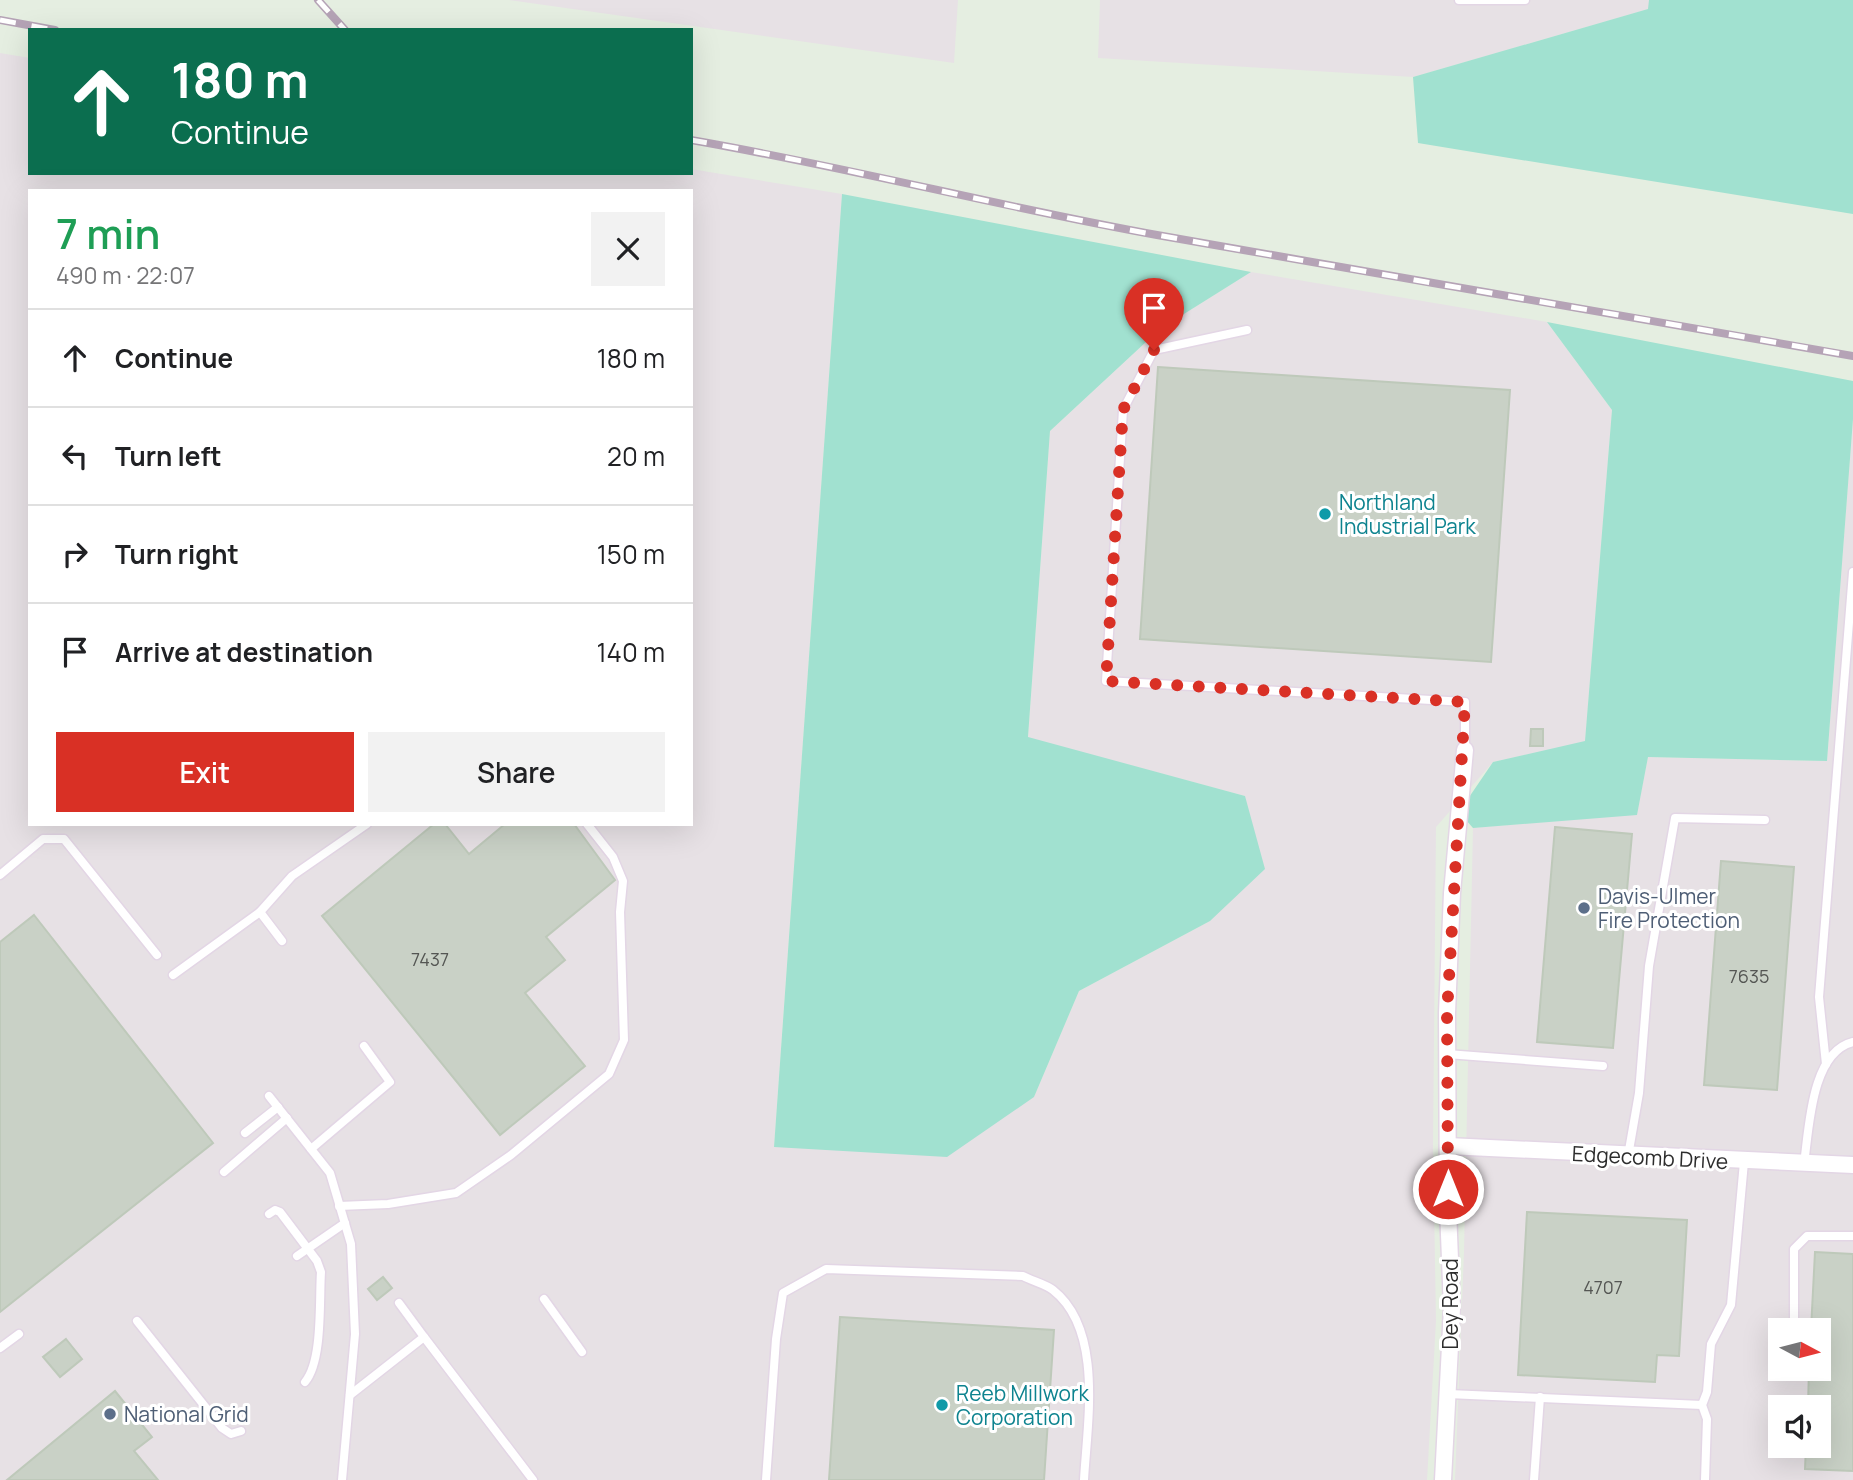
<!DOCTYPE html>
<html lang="en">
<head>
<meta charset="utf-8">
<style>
	body { margin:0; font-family:Manrope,sans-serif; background:#f2f2f2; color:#202124; height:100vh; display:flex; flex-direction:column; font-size:26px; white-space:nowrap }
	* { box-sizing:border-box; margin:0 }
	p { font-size:23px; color:#757577 }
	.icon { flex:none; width:38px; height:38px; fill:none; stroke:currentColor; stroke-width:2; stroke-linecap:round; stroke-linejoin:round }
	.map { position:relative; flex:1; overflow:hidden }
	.sheet { position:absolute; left:28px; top:189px; width:665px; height:637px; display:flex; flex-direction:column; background:#fff; border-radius:0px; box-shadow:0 7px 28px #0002 }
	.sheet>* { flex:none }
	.hud { position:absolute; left:28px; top:28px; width:665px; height:147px; border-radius:0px; box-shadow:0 7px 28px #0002; background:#0b6e4f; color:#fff; overflow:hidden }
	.needle { width:46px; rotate:97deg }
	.buttons { position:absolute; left:1768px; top:1318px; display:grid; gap:14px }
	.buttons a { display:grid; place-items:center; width:63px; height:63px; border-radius:0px; background:#fff; box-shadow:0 7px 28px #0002; font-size:35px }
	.pin { position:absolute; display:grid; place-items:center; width:60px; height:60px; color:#fff; margin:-72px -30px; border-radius:50% 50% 50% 0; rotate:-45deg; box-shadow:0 0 7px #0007 }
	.pin .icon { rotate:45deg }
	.me { position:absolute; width:77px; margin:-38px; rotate:0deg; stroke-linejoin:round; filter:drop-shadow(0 0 5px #0008) }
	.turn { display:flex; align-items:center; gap:24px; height:147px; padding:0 28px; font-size:32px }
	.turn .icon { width:91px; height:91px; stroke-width:2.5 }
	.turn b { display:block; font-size:49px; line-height:60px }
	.round { display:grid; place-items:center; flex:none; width:74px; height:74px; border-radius:0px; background:#f2f2f2 }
	.head { display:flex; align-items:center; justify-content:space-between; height:119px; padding:0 28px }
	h1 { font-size:42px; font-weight:600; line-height:52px; color:#1e9e55 }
	.button { display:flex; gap:14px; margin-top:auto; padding:14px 28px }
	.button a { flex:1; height:80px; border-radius:0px; background:#d93025; color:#fff; font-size:28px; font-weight:600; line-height:80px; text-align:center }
	.button a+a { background:#f2f2f2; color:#202124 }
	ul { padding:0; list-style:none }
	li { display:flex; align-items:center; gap:21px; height:98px; padding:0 28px; border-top:2px solid #e0e0e0 }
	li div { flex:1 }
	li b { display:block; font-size:26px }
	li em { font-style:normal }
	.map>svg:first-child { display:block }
</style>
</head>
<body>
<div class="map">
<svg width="1853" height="1480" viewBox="0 0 1853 1480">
	<rect width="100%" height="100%" fill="#e5eee1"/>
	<!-- industrial -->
	<g fill="#e7e1e5" fill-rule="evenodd">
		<path d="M509 0H958L954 63Z"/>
		<path d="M1100 0H1649V9L1413 77 1098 58Z"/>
		<path d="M0 53 30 58V173H691V169L842 194 774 1146 1034 1097 1079 991 1210 921 1245 796 1028 738 1050 431 1160 329 1251 272 1547 322 1612 410 1585 742 1493 762 1436 827 1433 1144 1436 1321 1427 1480H0ZM30 191H691V824H30Z"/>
		<path d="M1853 419V1480H1455L1464 1252 1473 828 1637 814 1648 757 1827 761ZM1780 1330H1818V1368H1780ZM1780 1407H1818V1446H1780Z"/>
	</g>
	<!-- green -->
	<g fill="#a1e1d0">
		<path d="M1649 0H1853V214L1418 143 1413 77 1648 9Z"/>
		<path d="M842 194 1251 272 1160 329 1050 431 1028 737 1245 796 1265 869 1210 921 1079 991 1034 1097 947 1157 774 1147Z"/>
		<path d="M1547 322 1853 381V419L1827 761 1648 757 1637 815 1473 828 1459 812 1493 762 1585 741 1612 410Z"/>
	</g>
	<!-- building -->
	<g fill="#c9d1c6" stroke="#bec9ba" stroke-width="2">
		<path d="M1158 367 1510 390 1491 662 1140 639Z"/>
		<path d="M1531 729H1543V746H1530Z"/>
		<path d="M434 824H445L469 854 505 824H574L615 880 546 937 565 960 525 993 585 1066 500 1135 322 916Z"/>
		<path d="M1555 827 1632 834 1613 1048 1537 1042Z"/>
		<path d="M1721 861 1794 867 1777 1090 1704 1085Z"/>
		<path d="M34 915 213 1143 0 1312V942Z"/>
		<path d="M1527 1212 1687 1220 1679 1356 1657 1355 1655 1382 1518 1375Z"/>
		<path d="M1815 1252 1853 1254V1471L1805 1469 1806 1446H1818V1407H1808L1809 1368H1818V1330H1811Z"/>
		<path d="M383 1277 392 1288 377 1300 368 1289Z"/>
		<path d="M840 1317 1054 1330 1044 1480H829Z"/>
		<path d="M66 1339 82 1359 60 1377 43 1357Z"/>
		<path d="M115 1391 152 1437 134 1451 158 1480H7Z"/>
	</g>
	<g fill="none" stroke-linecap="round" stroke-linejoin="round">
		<!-- lane casing -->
		<g stroke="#e3d6e5" stroke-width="11">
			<g id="lane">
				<path d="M1459 0H1525"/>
				<path d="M1247 330 1154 350 1123 410 1106 681 1465 702V750"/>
				<path d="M0 875 43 839H64L157 955"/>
				<path d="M260 912 292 876 367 824"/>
				<path d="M173 975 260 912 282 941"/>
				<path d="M1447 1054 1603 1066"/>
				<path d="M1826 1064 1819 997 1853 572"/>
				<path d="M269 1096 330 1173 351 1244 355 1334 342 1480"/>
				<path d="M245 1133 278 1107"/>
				<path d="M311 1149 390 1082 364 1046"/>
				<path d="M1628 1156 1639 1093 1649 966 1675 818 1765 820"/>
				<path d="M1804 1164C1809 1129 1811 1052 1853 1042"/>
				<path d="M224 1172 287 1118"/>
				<path d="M339 1206 388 1204 456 1193 511 1155 609 1074 624 1040 620 912 623 881 613 857 587 824"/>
				<path d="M269 1214 275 1210 280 1212 317 1261 321 1272C319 1300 323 1361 305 1382"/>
				<path d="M297 1256 345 1223"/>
				<path d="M544 1299 582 1352"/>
				<path d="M137 1321 222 1428 231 1434 241 1431"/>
				<path d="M1794 1330V1249L1807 1236H1853"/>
				<path d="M424 1337 533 1480"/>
				<path d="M0 1348 19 1334"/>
				<path d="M1448 1394 1702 1405 1707 1392 1711 1344 1731 1305 1744 1162"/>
				<path d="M350 1395 424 1337 399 1303"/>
				<path d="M1702 1405 1707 1419 1705 1480"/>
				<path d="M766 1480 776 1339 783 1293 826 1269 1023 1276C1032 1281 1045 1284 1053 1290 1104 1330 1087 1424 1084 1480"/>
				<path d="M1534 1480 1540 1397"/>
			</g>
		</g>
		<!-- street casing -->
		<g stroke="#e3d6e5" stroke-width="19">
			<g id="street">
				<path d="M1448 1146 1853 1165"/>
				<path d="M1443 1480 1452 1308 1448 1210 1447 1013 1452 893 1465 750"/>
			</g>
		</g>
		<!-- lane -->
		<use href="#lane" stroke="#fff" stroke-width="8"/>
		<!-- street -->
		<use href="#street" stroke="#fff" stroke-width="16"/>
		<!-- rail casing -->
		<g stroke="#b5a3b6" stroke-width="8">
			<g id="rail">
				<path d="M318 0 345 30"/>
				<path d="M0 20 55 30"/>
				<path d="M691 140C848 167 1001 207 1157 235 1389 276 1621 315 1853 356"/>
			</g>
		</g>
		<!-- rail -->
		<use href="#rail" stroke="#fff" stroke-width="5" stroke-dasharray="16" stroke-linecap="butt"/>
	</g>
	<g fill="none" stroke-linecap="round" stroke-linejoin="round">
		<!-- route -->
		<path stroke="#d93025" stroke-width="12" stroke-dasharray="0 21.6" d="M1154 350 1123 410 1106 681 1465 702 1447 1013 1448 1189"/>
	</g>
	<!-- markers -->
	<g fill="#0f9aa8" stroke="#fff" stroke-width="2.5">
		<circle cx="1325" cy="514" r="7"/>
		<circle cx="942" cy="1405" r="7"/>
	</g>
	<g fill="#5c6f8a" stroke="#fff" stroke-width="2.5">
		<circle cx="1584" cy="908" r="7"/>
		<circle cx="110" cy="1414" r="7"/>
	</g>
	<g text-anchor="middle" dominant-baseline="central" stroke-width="6" stroke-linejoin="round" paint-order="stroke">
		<!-- number labels -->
		<g font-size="18" fill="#545653">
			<text x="430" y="959">7437</text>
			<text x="1749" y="976">7635</text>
			<text x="1603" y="1287">4707</text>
		</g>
		<!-- culture labels -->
		<g font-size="21" fill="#0d838f" stroke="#fff" text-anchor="start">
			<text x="1339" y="502">Northland<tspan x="1339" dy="24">Industrial Park</tspan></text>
			<text x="956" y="1393">Reeb Millwork<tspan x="956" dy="24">Corporation</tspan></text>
		</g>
		<!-- service labels -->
		<g font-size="21" fill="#4e5e75" stroke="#fff" text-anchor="start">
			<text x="1598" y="896">Davis-Ulmer<tspan x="1598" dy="24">Fire Protection</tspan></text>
			<text x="124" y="1414">National Grid</text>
		</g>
		<!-- street labels -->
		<g font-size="21" fill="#2d2d2d" stroke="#fff">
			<text transform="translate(1650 1157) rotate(3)">Edgecomb Drive</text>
			<text transform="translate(1450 1304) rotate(-90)">Dey Road</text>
		</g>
	</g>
</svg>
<div class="buttons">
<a><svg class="needle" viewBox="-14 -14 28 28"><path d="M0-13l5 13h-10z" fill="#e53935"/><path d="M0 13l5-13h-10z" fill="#757577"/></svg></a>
<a><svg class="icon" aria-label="sound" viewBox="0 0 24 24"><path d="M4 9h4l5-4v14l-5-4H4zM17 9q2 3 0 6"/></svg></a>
</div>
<div class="pin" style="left:1154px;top:350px;background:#d93025"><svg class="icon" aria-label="arrive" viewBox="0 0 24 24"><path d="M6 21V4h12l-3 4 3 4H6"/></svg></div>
<svg class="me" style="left:1448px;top:1189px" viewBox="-20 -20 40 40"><circle r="17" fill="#d93025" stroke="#fff" stroke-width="3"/><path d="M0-11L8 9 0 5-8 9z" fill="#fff"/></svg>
<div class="hud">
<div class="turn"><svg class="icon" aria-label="ahead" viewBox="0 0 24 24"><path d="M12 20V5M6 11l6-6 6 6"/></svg><div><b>180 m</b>Continue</div></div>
</div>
<section class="sheet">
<div class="head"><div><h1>7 min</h1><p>490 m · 22:07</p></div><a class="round"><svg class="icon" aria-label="close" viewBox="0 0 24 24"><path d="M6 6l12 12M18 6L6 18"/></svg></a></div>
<ul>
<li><svg class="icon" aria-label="ahead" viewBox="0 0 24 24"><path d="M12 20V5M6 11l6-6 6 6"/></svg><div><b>Continue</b></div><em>180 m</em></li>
<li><svg class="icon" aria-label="left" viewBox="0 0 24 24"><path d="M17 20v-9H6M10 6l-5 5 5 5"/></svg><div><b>Turn left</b></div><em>20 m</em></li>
<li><svg class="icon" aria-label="right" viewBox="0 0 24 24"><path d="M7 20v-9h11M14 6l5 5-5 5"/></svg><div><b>Turn right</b></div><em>150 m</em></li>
<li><svg class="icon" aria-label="arrive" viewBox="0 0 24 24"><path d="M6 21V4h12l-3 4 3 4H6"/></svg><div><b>Arrive at destination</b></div><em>140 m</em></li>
</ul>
<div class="button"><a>Exit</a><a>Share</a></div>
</section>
</div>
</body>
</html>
